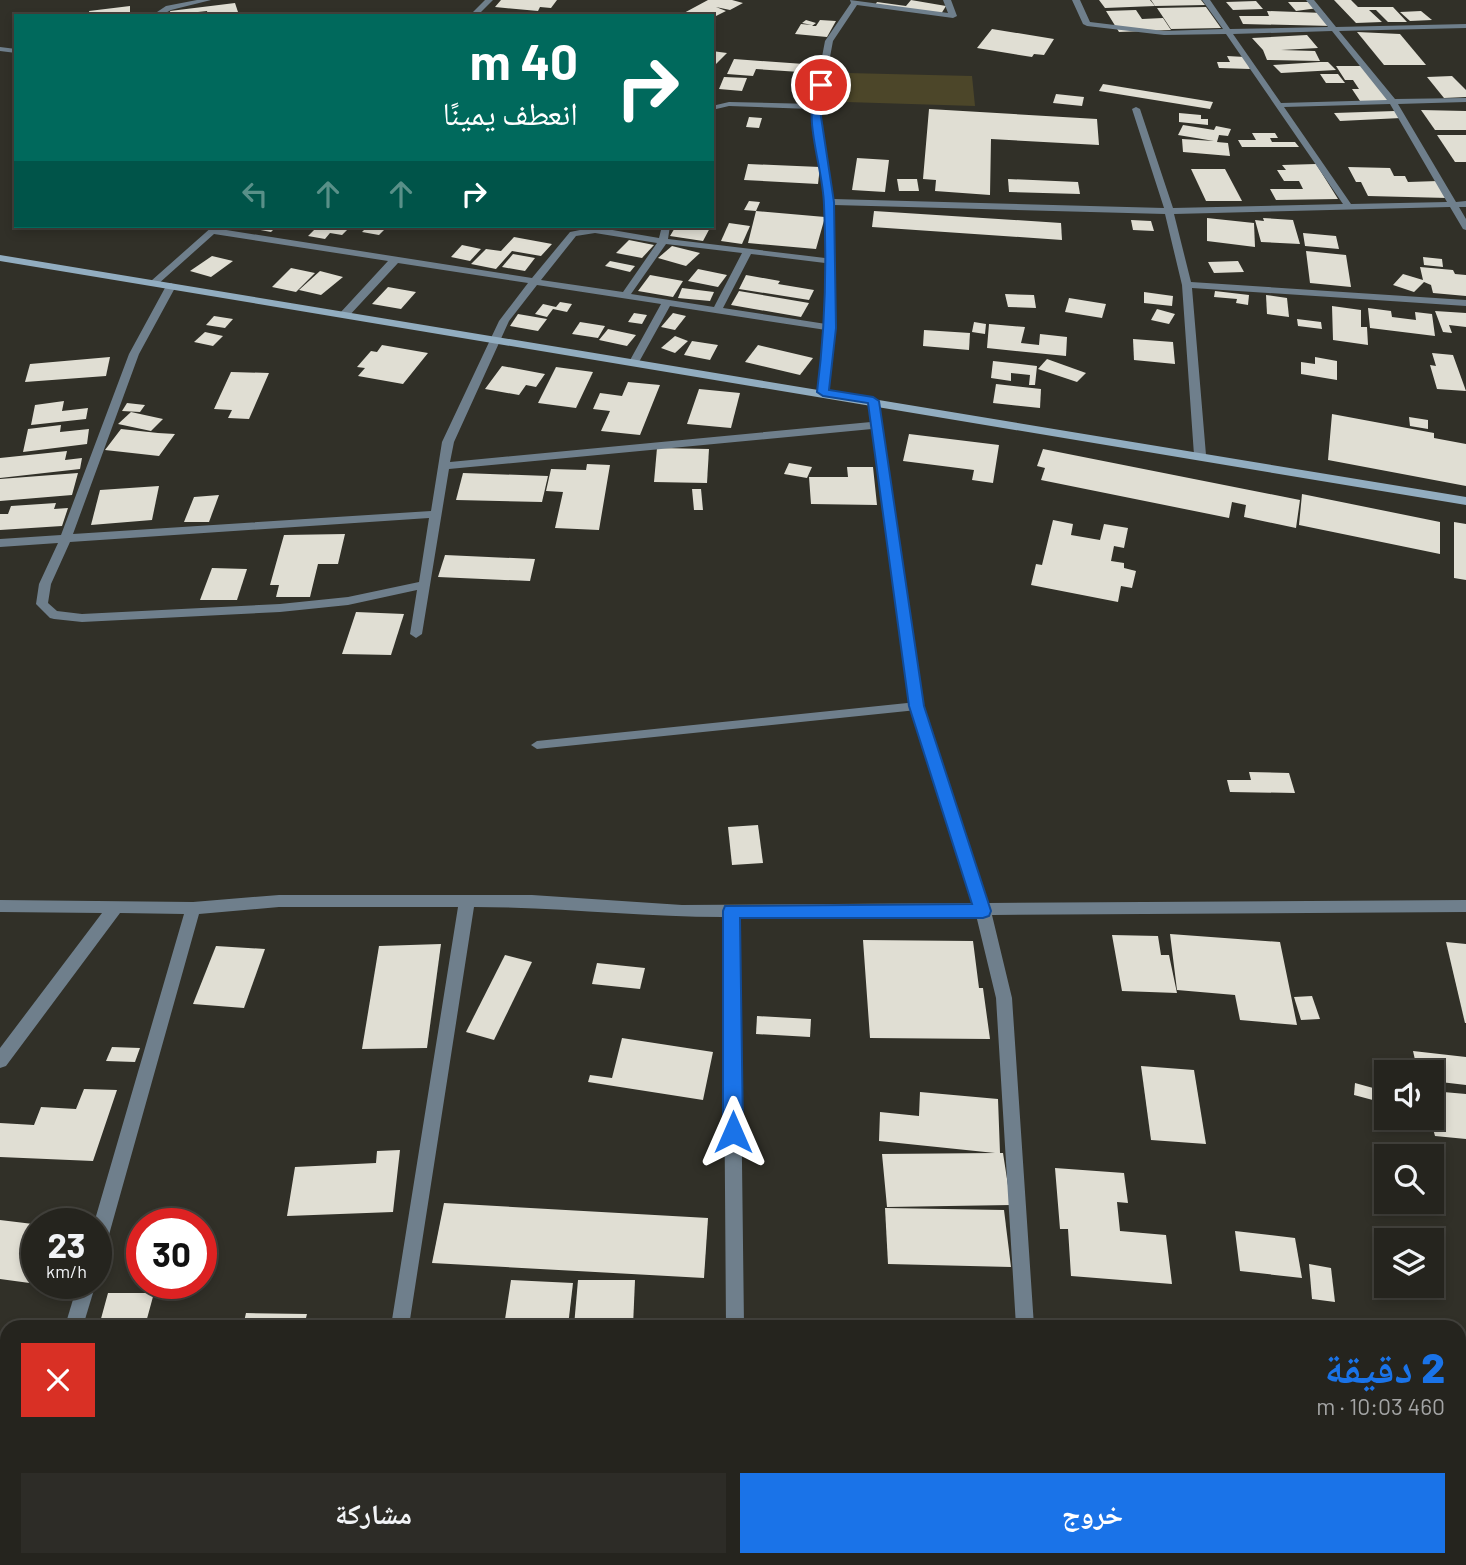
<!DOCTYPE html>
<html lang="ar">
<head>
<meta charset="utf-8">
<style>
	body { margin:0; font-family:Barlow,"Noto Naskh Arabic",sans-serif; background:#2d2c27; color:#f1f3f6; direction:rtl; height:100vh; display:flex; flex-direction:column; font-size:26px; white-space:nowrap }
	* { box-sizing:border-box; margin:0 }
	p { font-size:23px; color:#a3a4a4 }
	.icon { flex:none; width:38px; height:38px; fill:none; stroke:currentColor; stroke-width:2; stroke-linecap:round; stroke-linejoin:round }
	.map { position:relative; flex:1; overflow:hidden; direction:ltr }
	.details { position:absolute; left:0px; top:1320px; width:1466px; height:247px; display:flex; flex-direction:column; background:#25241e; border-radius:21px 21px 0 0; box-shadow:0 4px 10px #0003,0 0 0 2px #42413c; direction:rtl }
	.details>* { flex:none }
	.guide { position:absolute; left:14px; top:14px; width:700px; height:214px; border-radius:0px; box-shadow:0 4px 10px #0003,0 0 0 2px #42413c; direction:rtl; background:#00695c; color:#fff; overflow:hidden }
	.buttons { position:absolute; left:1374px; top:1060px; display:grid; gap:14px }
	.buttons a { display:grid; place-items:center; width:70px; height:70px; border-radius:0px; background:#25241e; box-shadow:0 4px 10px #0003,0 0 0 2px #42413c; font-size:35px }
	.speed { position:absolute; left:21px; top:1208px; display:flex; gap:14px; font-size:35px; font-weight:700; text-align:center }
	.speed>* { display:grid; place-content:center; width:91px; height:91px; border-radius:50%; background:#25241e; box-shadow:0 4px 10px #0003,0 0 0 2px #42413c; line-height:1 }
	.speed small { font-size:18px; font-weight:400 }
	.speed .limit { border:10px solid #d22; background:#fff; color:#111 }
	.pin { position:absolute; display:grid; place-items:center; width:60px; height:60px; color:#fff; margin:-30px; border:4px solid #fff; border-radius:50%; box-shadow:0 2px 7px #0007 }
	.me { position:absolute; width:77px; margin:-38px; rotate:0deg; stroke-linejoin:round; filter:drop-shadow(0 0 5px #0008) }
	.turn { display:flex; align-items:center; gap:24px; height:147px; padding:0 21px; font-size:32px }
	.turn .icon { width:91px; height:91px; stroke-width:2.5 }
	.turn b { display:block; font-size:49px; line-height:60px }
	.lanes { display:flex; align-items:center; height:66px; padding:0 21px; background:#0003; justify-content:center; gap:35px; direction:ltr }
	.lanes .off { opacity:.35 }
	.round { display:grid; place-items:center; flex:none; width:74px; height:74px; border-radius:0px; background:#2d2c27 }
	.headline { display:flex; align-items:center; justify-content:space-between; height:119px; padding:0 21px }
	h1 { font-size:42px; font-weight:800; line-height:52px; color:#1a73e8 }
	.button { display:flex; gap:14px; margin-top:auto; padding:14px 21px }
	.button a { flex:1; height:80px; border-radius:0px; background:#1a73e8; color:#fff; font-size:28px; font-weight:800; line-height:80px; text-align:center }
	.button a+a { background:#2d2c27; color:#f1f3f6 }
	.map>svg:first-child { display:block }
</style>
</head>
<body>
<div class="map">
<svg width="1466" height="1565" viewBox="0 0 1466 1565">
	<rect width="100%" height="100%" fill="#313028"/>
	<!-- green -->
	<path fill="#4c4629" d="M847 73 972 76 975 106 846 102Z"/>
	<!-- building -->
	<g fill="#e0ded3">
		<path d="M501 0H557L551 8 540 7 538 11 495 7Z"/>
		<path d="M708 0H732L743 3 730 10 716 7 726 11 712 18V16L682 14Z"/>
		<path d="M911 0 946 6 941 14 875 5 877 2 906 6Z"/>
		<path d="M1099 0H1150L1155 6 1105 8Z"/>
		<path d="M1151 0H1201L1205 5 1155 6Z"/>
		<path d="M1334 0H1351L1358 7H1393L1407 22H1388L1376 10H1369L1382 22 1356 23Z"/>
		<path d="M1256 1 1263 9 1233 10 1226 2Z"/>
		<path d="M1288 2H1313L1318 8 1296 11Z"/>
		<path d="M235 3 239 15 208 16 207 11 171 15 170 11Z"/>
		<path d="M130 6V12L90 16 89 11Z"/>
		<path d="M1206 7 1221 28 1171 29 1157 8Z"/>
		<path d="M1136 10 1142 19 1163 18 1171 30 1119 32 1106 11Z"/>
		<path d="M1267 11 1324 13 1332 26 1243 24 1239 16H1269Z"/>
		<path d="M1421 11 1432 20 1410 21 1400 12Z"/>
		<path d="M806 20 816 23 812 26H816L820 20 836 21 827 37 795 34 801 24 812 25 802 23Z"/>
		<path d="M992 29 1054 39 1044 55 1034 54 1032 57 977 48Z"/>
		<path d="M1357 32 1400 34 1426 65H1384Z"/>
		<path d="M1307 35 1318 48 1281 50 1315 51 1320 61 1267 60 1263 50 1252 38Z"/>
		<path d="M712 51 727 53 712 68Z"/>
		<path d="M1227 56 1245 57 1250 69 1219 68 1217 62H1230Z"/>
		<path d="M734 59 818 65 815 73 756 69 753 76 727 74Z"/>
		<path d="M1320 62H1328L1336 70 1281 73 1273 65Z"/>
		<path d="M1336 66H1366L1391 101H1360L1352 89H1359L1353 80H1345Z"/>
		<path d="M1320 74H1338L1345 83H1326Z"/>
		<path d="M1452 76 1466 90V97L1444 98 1427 77Z"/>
		<path d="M724 77 747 78 742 91 719 89Z"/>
		<path d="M1103 84 1213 102 1210 109 1099 91Z"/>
		<path d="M1056 94 1084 97 1082 106 1053 103Z"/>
		<path d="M929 109 1097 119 1099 145 991 139 990 195 935 191 936 180 923 179Z"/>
		<path d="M1421 110 1466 111V130H1435Z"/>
		<path d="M1395 111 1401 118 1340 121 1334 113Z"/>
		<path d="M1179 113 1201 115V119H1208V125L1179 122Z"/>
		<path d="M749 117 762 118 759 128 746 127Z"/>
		<path d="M1183 125 1214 130 1216 126 1231 129 1228 136 1219 135 1217 142 1228 143 1230 156 1183 152 1182 139 1214 141 1178 135Z"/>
		<path d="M1252 133H1275L1278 138H1270L1272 142H1295L1299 147H1242L1238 140H1256Z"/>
		<path d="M1437 135H1466V162H1455Z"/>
		<path d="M857 158 889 160 885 192 852 190Z"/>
		<path d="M748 164 820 167 818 184 744 180Z"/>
		<path d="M1316 164 1338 199 1276 200 1270 189H1303L1299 181H1284L1277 170H1286L1282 165Z"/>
		<path d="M1348 167 1390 168 1394 176H1405L1408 182 1438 181 1448 198 1368 196 1361 182H1356Z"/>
		<path d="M1191 169H1225L1242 201H1206Z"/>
		<path d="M897 179H917L919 191H899Z"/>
		<path d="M1008 179 1078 182 1080 194 1009 192Z"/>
		<path d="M749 201 760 202 756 211 825 217 816 249 748 243 756 211 744 210Z"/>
		<path d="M874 211 1061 223 1062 240 872 227Z"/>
		<path d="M1207 218 1254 223 1255 247 1207 241Z"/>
		<path d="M1263 218 1293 220 1300 244 1261 242 1255 220 1264 221Z"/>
		<path d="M1131 220 1151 221 1154 231 1133 230Z"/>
		<path d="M729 223 750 226 742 244 721 241Z"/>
		<path d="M239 226H277L271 232Z"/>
		<path d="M318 226H351L342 235 330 233 325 239 308 236Z"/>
		<path d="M368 226H388L379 235 362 232Z"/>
		<path d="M676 226H711L703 241 670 236Z"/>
		<path d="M1303 233 1336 236 1339 249 1305 246Z"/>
		<path d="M514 237 552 244 541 256 512 251 496 269 471 264 486 249 501 251Z"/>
		<path d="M629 240 654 245 642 258 616 253Z"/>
		<path d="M462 245 481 249 470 261 451 257Z"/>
		<path d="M672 246 700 253 686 266 658 258Z"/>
		<path d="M1306 251 1346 255 1351 287 1310 283Z"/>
		<path d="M513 254 535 258 525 271 502 267Z"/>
		<path d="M212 256 233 261 211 277 190 271Z"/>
		<path d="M1423 257 1442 259 1443 267 1424 265Z"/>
		<path d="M610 261 635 266 630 272 605 266Z"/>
		<path d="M1238 261 1244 272 1214 273 1208 262Z"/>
		<path d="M1420 267 1453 270 1455 274 1466 275V296L1433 293 1431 285 1424 282 1414 292 1393 285 1403 274 1423 280Z"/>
		<path d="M291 268 315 273 296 292 272 287Z"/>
		<path d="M698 269 727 275 718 287 688 281Z"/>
		<path d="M320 271 343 277 321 295 299 290Z"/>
		<path d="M650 275 683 281 673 297 638 291Z"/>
		<path d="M746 275 780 281 778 284 814 290 809 300 739 289Z"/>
		<path d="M388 287 416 292 401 309 372 304Z"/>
		<path d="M682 288 714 292 710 301 678 298Z"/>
		<path d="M739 291 809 303 801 317 731 305Z"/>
		<path d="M1215 291 1249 295 1248 305 1236 303 1237 299 1214 297Z"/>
		<path d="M1144 292 1173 296 1172 306 1144 303Z"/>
		<path d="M1005 294 1034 295 1036 308 1008 307Z"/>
		<path d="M1266 295 1287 298 1289 317 1267 314Z"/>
		<path d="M1069 298 1106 304 1102 318 1065 312Z"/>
		<path d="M560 302 572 304 567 312 553 309 547 317 535 314 543 304 556 307Z"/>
		<path d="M1332 306 1361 310V327H1367L1368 345 1333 340Z"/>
		<path d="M1368 308 1391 311 1392 317 1416 320 1415 312 1432 314 1435 336 1370 328Z"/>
		<path d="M1157 309 1175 314 1169 324 1151 320Z"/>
		<path d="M1435 311 1466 313V327L1449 325 1452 333 1443 332Z"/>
		<path d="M634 313 647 315 642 324 628 322Z"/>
		<path d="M673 313 686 316 675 330 661 327Z"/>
		<path d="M518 314 547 319 538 331 510 326Z"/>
		<path d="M214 316 233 319 225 328 206 325Z"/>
		<path d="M1297 319 1321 322 1322 329 1298 326Z"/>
		<path d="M580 322 605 326 598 338 572 334Z"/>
		<path d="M974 322 986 324 985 334 972 332Z"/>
		<path d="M989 324 1025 327 1021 343 1039 345 1040 334 1067 337 1066 356 987 348Z"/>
		<path d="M608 329 636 335 627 346 599 340Z"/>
		<path d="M924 330 970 333 969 350 923 346Z"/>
		<path d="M205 332 223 336 213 346 194 342Z"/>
		<path d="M675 336 688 341 675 353 661 348Z"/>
		<path d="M1133 339 1173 342 1175 364 1134 360Z"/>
		<path d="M692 341 718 345 710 360 684 355Z"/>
		<path d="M382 345 428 353 403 384 358 376 365 368 357 367 371 351 377 352Z"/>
		<path d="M758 345 813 358 800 375 745 362Z"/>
		<path d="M1432 353 1453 355 1466 391 1437 389 1430 365 1436 366Z"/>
		<path d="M110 357 106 376 25 382 30 364Z"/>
		<path d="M1315 357 1337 361V380L1301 374V362L1315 364Z"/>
		<path d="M1047 359 1086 373 1077 382 1038 369Z"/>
		<path d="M993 361 1037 366 1035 385H1029L1030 375 1011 373V381L991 378Z"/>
		<path d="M502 366 545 374 536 387 526 385 519 395 485 389Z"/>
		<path d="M556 367 593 372 576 408 538 403Z"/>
		<path d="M231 372 269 373 249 419 228 418 232 410 214 409Z"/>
		<path d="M628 382 660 385 640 435 601 431 610 411 593 409 600 393 622 396Z"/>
		<path d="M996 384 1041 389 1040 408 993 403Z"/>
		<path d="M699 389 740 393 731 428 687 424Z"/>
		<path d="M64 401 62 411 88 408 86 419 31 425 35 405Z"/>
		<path d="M127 403 145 405 140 412 122 411Z"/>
		<path d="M131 412 163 419 151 431 118 424Z"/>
		<path d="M1332 414 1434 433V438L1466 444V486L1328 460Z"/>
		<path d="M1409 417 1428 420V429L1410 426Z"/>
		<path d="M61 425 60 432 89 429 87 444 23 452 28 429Z"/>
		<path d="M121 429 158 433 175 434 159 456 105 450Z"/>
		<path d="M909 434 999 445 993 483 972 480 974 470 903 461Z"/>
		<path d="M657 448 709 449 707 483 654 482Z"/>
		<path d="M1043 449 1300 500 1296 528 1244 517 1246 505 1232 502 1229 518 1041 480 1045 468 1037 466Z"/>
		<path d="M67 451 65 460 82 458 80 469 0 478V458Z"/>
		<path d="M789 463 812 467 807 478 784 474Z"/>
		<path d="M587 464 610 465 599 530 555 528 563 492 546 491 551 469 586 470Z"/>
		<path d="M847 467H873L877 505 811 504 809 477H848Z"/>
		<path d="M78 473 72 495 0 501V479Z"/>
		<path d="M463 473 548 476 542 502 456 500Z"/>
		<path d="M159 486 152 520 91 525 100 490Z"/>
		<path d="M692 489H701L703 510H694Z"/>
		<path d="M1302 494 1440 522V554L1299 525Z"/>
		<path d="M219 495 209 522H184L194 497Z"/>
		<path d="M56 503 54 509 68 508 62 526 0 530V514H8L11 506Z"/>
		<path d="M1053 520 1073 524 1071 535 1100 540 1104 524 1128 528 1124 548 1114 546 1111 561 1124 563V568L1136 571 1132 588 1121 586 1118 602 1031 585 1036 564 1042 565Z"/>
		<path d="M1454 522 1466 524V580L1454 578Z"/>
		<path d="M345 534 338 564H318L310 597H276L279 585H270L284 535Z"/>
		<path d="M445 555 535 559 530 581 438 577Z"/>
		<path d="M212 568 247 569 237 600H200Z"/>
		<path d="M356 612 404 614 391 655 342 654Z"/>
		<path d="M1249 772 1289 773 1295 793 1230 792 1227 780H1251Z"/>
		<path d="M758 825 763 863 732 865 728 827Z"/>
		<path d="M1170 934 1280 942 1297 1025 1240 1020 1235 995 1177 990Z"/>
		<path d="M1112 935 1158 936 1161 955H1169L1177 993 1122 991Z"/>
		<path d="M863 940 973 941 979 988H983L990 1039 870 1038Z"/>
		<path d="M1446 942 1466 944V1023H1465Z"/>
		<path d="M441 944 427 1048 362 1049 379 946Z"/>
		<path d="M216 946 265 949 244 1008 193 1004Z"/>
		<path d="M505 955 532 962 494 1040 466 1032Z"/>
		<path d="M597 963 645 968 640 989 592 984Z"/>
		<path d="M1312 996 1320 1019 1301 1020 1294 997Z"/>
		<path d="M757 1016 811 1019 810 1037 756 1034Z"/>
		<path d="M622 1038 713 1052 703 1100 588 1082 590 1075 612 1078Z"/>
		<path d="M112 1047 140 1048 135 1062 106 1061Z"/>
		<path d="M1413 1051 1466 1057V1085L1432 1081V1073H1418Z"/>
		<path d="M1141 1066 1194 1070 1206 1144 1151 1140Z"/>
		<path d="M1355 1083 1384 1091V1103L1354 1095Z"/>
		<path d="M84 1089 117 1090 93 1161 0 1157V1123L34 1125 41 1107 76 1109Z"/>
		<path d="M1432 1091 1466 1094V1139L1435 1136 1430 1118Z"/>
		<path d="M920 1092 998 1099 1000 1153H1003L1011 1205 887 1207 882 1154 995 1153 879 1141 880 1112 919 1116Z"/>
		<path d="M400 1150 393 1212 287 1216 295 1167 376 1163 377 1151Z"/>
		<path d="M1055 1168 1124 1173 1128 1203 1117 1202 1120 1231 1166 1235 1172 1284 1071 1276 1068 1229H1060Z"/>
		<path d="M444 1203 708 1218 704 1278 432 1263Z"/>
		<path d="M885 1208 1004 1210 1011 1267 888 1264Z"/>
		<path d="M0 1220 33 1224 23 1245 37 1246V1284L0 1279Z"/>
		<path d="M1235 1231 1295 1238 1302 1278 1240 1271Z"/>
		<path d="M1309 1264 1331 1268 1335 1302 1312 1299Z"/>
		<path d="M511 1280 573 1283 568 1326H504Z"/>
		<path d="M578 1280H635L633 1326H574Z"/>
		<path d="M108 1293H154L145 1326H99Z"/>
		<path d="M246 1313 307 1314 304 1326H243Z"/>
		<path d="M1460 1331 1466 1339V1353L1460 1357Z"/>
		<path d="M41 1559H119L118 1565H39Z"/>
		<path d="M121 1559H259L258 1565H120Z"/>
		<path d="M556 1559H620L618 1565H555Z"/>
		<rect x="1062" y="1559" width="183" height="6"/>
		<rect x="1324" y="1559" width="71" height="6"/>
	</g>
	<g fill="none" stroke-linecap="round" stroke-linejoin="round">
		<!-- lane -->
		<path fill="#6f7f8c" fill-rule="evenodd" d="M917 702 923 706 917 710 537 749 531 745 537 741Z"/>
		<!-- street -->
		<g fill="#6f7f8c" fill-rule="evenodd">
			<path d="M197 0H211L171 10 160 16H151L166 6Z"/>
			<path d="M485 0H493L477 16H469Z"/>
			<path d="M850 0 948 13 943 0H951L957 16 953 18 857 5 833 41 820 110 833 199 1164 208 1132 109 1136 107 1140 109 1173 208 1343 204 1226 34 1164 35 1087 26 1083 24 1072 0H1080L1090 22 1164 31 1223 29 1202 0H1210L1230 29 1328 27 1306 0H1314L1336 27 1466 24V28L1339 31 1395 99 1466 98V102L1398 104 1456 202 1466 201V207H1459L1466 219V230L1463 229 1450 207 1174 214 1191 282 1466 300V306L1192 288 1206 455 1200 458 1194 455 1182 285 1165 214 834 205 836 328 827 394H819L818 392 826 330 670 306 639 362 634 365 629 362 661 304 537 285 509 321 454 442 450 462 871 422 868 401 869 399H877L924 706 988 903 1466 900V912L992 915 1012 998 1034 1326H1016L996 998 976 915 739 917 744 1326H726L723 917C640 917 557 907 474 907L409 1326H391L458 907H279L199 914 105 1249 102 1255 96 1258V1223H94L184 914 120 913 6 1066 0 1068V1048L102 913 0 912V900L193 902 279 895H532L682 905 973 903 910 706 872 429 449 469 422 634 416 638 410 634 417 590 348 605 280 612 82 622 54 619 50 618 36 604 39 584 58 543 0 547V539L61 535 129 354 166 286 171 283 176 286 139 354 73 534 431 511 442 442 499 321 528 283 398 263 348 317 344 318 339 315 340 313 388 261 214 234 157 285H151V281L213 226H221L220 229 532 278 570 232 595 227 659 238 662 226H670L668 239 825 258V202L812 109 729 106 712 110V106L729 102 813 104 825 41 851 3ZM1332 31 1387 100 1281 103 1233 34ZM1390 104 1447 202 1351 204 1284 107ZM595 233 657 243 623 292 541 280 576 236ZM666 244 742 253 714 307 631 294ZM751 254 825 263 826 324 723 308ZM429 518 419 582 348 597 280 604 82 614 57 611 48 603 51 584 70 542Z"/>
			<path d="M0 47 16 49V53L0 51Z"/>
			<path d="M78 1283H96L83 1326H65Z"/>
			<path d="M7 1541V1559H15L13 1565H0V1544Z"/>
			<rect x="364" y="1559" width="20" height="6"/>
			<rect x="727" y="1559" width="20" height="6"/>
			<path d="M1030 1559H1050L1051 1565H1031Z"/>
		</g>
		<!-- secondary -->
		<path fill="#92adc0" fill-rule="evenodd" d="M0 255 1466 497V505L0 261Z"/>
	</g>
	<!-- route -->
	<path fill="#1a73e8" stroke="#114b97" stroke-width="2" d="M817 83 825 85 820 110 834 202 836 328 829 390 873 397 879 401 924 706 991 911 989 916 983 918H740L743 1132 740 1139 733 1141 726 1139 723 1132V911L725 906 972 904 909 706 868 403 823 396 817 392C825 330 827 268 824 205 823 165 802 121 817 83Z"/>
</svg>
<div class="buttons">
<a><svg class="icon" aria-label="sound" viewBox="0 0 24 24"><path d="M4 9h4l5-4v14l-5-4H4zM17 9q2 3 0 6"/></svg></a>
<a><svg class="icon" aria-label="search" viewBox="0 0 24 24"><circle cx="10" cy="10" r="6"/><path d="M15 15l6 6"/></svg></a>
<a><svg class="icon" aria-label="layers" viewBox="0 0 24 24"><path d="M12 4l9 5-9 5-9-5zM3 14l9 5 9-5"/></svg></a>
</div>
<div class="speed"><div>23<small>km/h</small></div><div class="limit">30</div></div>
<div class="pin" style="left:821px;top:85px;background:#d93025"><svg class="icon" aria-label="arrive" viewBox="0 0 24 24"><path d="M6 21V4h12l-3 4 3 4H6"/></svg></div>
<svg class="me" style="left:733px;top:1132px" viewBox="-20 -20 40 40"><path d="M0-17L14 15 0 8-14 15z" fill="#1a73e8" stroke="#fff" stroke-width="4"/></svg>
<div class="guide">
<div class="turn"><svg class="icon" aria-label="right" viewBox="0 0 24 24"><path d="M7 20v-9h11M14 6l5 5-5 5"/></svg><div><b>40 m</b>انعطف يمينًا</div></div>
<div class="lanes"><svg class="icon off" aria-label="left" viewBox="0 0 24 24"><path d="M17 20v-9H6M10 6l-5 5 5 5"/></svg><svg class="icon off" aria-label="ahead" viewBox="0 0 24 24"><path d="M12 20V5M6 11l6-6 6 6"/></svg><svg class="icon off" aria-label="ahead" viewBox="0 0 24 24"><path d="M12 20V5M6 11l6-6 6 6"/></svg><svg class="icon" aria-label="right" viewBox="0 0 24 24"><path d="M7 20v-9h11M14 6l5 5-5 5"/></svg></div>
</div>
<section class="details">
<div class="headline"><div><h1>2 دقيقة</h1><p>460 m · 10:03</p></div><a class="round" style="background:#d93025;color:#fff"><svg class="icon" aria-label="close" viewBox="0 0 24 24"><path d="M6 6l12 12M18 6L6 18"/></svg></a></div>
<div class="button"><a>خروج</a><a>مشاركة</a></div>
</section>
</div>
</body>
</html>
